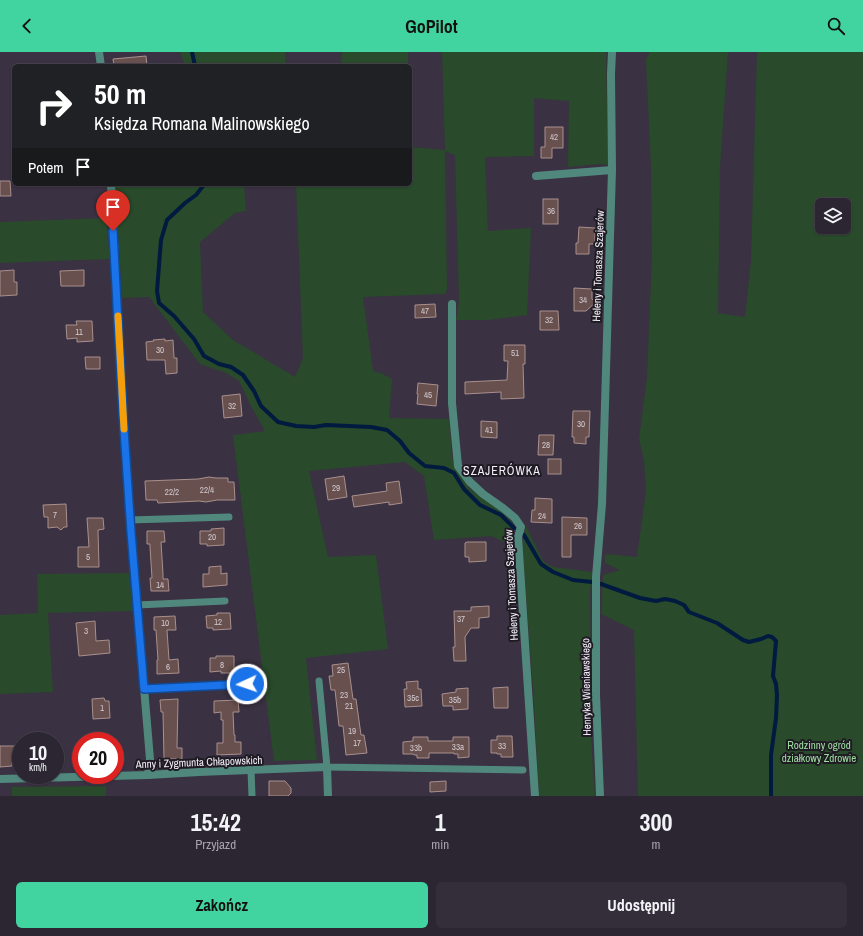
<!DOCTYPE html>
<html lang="pl">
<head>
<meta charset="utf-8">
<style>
	body { margin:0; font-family:"Archivo Narrow",sans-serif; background:#342d3a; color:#f1f3f6; height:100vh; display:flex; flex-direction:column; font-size:15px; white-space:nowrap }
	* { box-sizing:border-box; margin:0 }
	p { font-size:13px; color:#a6a5ac }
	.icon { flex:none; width:22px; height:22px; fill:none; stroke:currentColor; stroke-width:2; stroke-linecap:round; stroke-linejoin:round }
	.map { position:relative; height:744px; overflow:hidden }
	.sheet { display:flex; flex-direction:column; background:#2c2532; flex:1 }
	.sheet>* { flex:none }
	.guide { position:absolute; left:12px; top:12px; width:400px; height:122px; border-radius:6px; box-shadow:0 1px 3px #0004,0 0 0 1px #48424d; background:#202124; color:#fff; overflow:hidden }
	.buttons { position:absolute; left:815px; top:146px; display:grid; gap:8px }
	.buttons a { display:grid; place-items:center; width:36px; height:36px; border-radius:6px; background:#2c2532; box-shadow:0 1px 3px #0004,0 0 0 1px #48424d; font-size:20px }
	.speed { position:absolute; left:12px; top:680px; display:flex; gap:8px; font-size:20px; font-weight:700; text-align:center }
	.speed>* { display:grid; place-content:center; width:52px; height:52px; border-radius:50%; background:#2c2532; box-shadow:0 1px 3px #0004,0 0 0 1px #48424d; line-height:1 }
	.speed small { font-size:10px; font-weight:400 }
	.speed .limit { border:6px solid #d22; background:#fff; color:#111 }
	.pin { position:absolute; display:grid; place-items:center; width:34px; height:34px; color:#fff; margin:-41px -17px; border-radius:50% 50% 50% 0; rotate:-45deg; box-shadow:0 0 4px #0007 }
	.pin .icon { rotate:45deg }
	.me { position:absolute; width:44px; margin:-22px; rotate:267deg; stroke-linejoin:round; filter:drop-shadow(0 0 3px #0008) }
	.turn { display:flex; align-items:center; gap:14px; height:84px; padding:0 16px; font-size:18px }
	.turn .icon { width:52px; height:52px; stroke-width:2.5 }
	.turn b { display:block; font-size:28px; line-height:34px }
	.then { display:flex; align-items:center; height:38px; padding:0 16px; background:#0003; gap:8px; font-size:15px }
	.eta { display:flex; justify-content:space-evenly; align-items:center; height:68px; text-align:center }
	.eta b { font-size:24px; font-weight:700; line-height:28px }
	.action { display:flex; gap:8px; margin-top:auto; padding:8px 16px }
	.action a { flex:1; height:46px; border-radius:6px; background:#42d4a0; color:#111; font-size:16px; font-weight:700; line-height:46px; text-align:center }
	.action a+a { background:#342d3a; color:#f1f3f6 }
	header { display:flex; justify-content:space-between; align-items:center; height:52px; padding:0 16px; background:#42d4a0; color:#111; font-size:18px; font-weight:700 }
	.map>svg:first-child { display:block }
</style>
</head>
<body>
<header><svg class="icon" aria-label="back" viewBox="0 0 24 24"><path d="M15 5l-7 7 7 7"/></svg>GoPilot<svg class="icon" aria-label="search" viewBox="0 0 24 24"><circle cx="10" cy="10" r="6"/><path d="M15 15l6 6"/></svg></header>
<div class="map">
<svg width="863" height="744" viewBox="0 0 863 744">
	<rect width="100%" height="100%" fill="#3a3142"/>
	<!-- green -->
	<g fill="#294a2b" fill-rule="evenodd">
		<path d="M180 0H285L286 14H184V11Z"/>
		<path d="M342 0H408V14H341Z"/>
		<path d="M442 0H606L608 113 600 112 568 115 569 49 534 46V104L485 105 488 179 531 176 527 263 489 268H456L459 249 455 103 445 99 447 237 445 242 363 245 373 319 381 321 392 327 389 366 449 367 452 404 455 416 470 437 499 457 514 472 511 480V493L491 484 434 488 424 424 405 410 309 419 328 505 376 503 388 597 306 606 317 708 274 709 233 383 265 379 251 354 239 329 226 321 200 312 149 245 122 246 115 132H244L246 159 235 161 200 190 203 260 233 288 295 325 303 306 296 132H410V95L445 98Z"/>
		<path d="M650 0H728L720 115 718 261 745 265 751 208 757 0H863V744H638L634 578 601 562 603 523 620 518 605 511V502L637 505 646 439 644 408 639 387 647 325 652 204 651 118 646 7ZM822 153H844V175H822Z"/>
		<path d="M106 166 110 207 0 211V170Z"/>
		<path d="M526 474 543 509 553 515 592 520 590 542 591 686 595 744H539L533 637 522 491Z"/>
		<path d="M129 521 134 559 48 561 53 640 0 642V563L38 561 37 522Z"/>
		<path d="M106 734V744H12V735Z"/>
	</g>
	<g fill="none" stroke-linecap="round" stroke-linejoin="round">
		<!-- stream -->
		<g stroke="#001b3f" stroke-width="4">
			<path d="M192 0 195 14"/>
			<path d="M203 132V134L196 143 185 151 167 168 161 188 157 239 159 251 174 264 194 287 204 304 219 312 231 315 243 323 254 339 261 354 278 370 296 374 314 375 326 373 371 375 387 378 400 389 409 401 425 414 444 416 454 421 464 437 480 453 501 463 514 476"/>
			<path d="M524 483 541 512 553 520 573 528 592 530"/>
			<path d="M601 532 640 546 656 549 665 547 675 549 684 553 689 560 717 571 743 588 749 590 761 587 768 584 772 585 776 589 773 624 776 632 777 643 776 666 771 703V744"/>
		</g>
	</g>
	<!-- building -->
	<g fill="#67504e" stroke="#a9908e">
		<path d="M146 4 147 14H114L113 7Z"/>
		<path d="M545 75H563V96H552V106H541V95H545Z"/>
		<path d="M0 129H10L11 144H0Z"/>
		<rect x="543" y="147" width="15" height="25"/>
		<path d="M579 175 595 176V192H589V202H576V191H578Z"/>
		<path d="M14 218V230H17V243L0 244V219Z"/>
		<path d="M84 218V234H61L60 219Z"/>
		<path d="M574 236 592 237V247L596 250 586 259H574Z"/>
		<path d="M435 252 436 265 415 266V253Z"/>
		<path d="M540 259H558L559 278H540Z"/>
		<path d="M76 269H92L93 289 77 290V286L67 287 66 273H77Z"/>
		<path d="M165 287V289L173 288 174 306H177V321L166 322 165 308H147L146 290 154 289 153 288Z"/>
		<path d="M504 293H525V312H523L524 346 501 347V340L465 342V330L507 328 508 309H504Z"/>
		<path d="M85 305H100V317H86Z"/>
		<path d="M418 331 438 333 436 354 417 352 418 342H417Z"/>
		<path d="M240 342 242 364 224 366 222 344Z"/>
		<path d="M573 359H590L589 385H586V392L574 391V385H572Z"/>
		<path d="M481 369 497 370V386L481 385Z"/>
		<path d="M539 383H554L553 403H538Z"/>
		<rect x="548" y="407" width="13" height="15"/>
		<path d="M344 424 347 445 328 448 325 427Z"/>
		<path d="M209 425 216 426H228V430H234L235 448H217L206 450 199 449 158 451 157 448H146L145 429 198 427Z"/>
		<path d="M399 429 402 451 389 453V450L354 455 352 444 387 439 386 431Z"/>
		<path d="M535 446 552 447V471L531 470 532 458H535Z"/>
		<path d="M66 452 67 475H64L61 478 57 475 48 476V465H44L43 453Z"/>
		<path d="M562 465 587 466V483H571V505H562Z"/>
		<path d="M87 466H103L104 477 98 478 99 515H78V495H89Z"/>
		<path d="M224 476V493L207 494V492H200V479H211V477Z"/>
		<path d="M147 479H164L165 490H161L163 522V527H168L169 539H151L150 526H152L150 495V492H147Z"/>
		<path d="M467 490H486V509L469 510V505H465V491Z"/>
		<path d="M221 514V522L227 521V533L203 535V522H209V515Z"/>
		<path d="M489 554V565L479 566V576H471L465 585 466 609H454L453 595H455L454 559H471V555Z"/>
		<path d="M217 561H230L231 577 213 578V576H207L206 564 217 563Z"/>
		<path d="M175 564 176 578H167L169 608 178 607 179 621 157 622V608H158L156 578H154V565Z"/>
		<path d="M95 569 96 589 109 588 110 601 79 604 76 571Z"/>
		<path d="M216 604H234V621H221V619L210 620V606H216Z"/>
		<path d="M348 611 353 647H356L361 683H364L367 701 346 703 343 674H339L335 638H331L329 624H333L332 613Z"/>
		<path d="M418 629V637H421L422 654 405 655 404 637H407L406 630Z"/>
		<path d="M508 635V656H494L493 636Z"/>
		<path d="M468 636V657L453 658V654H443L442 642 456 640V637Z"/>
		<path d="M104 646 105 649H109L110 666 93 667 92 647Z"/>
		<path d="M178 647 177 696H182V707H164L163 660H161L160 648Z"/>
		<path d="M238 648 239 660H233L234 683H235V690H241V702L217 703V691H223V668H221V660L214 661V649Z"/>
		<path d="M497 684H512L513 705H501V702H497V701H491V688H497Z"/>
		<path d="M413 685H428V689H453V685H469V705L458 706V702H454V701H429V706H417V703H414L413 702H403V690L413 689Z"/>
		<path d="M0 694H21V710H12V714L0 715Z"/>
		<path d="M269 729H285L291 736V741L288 744H269Z"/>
		<path d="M446 729V739L430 740V730Z"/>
	</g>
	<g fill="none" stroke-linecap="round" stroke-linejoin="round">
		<!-- lane -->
		<g stroke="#51887d" stroke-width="7">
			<path d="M130 468 229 465"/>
			<path d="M137 553 225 549"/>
			<path d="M319 629 327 715 523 718"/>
			<path d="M144 637 247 631"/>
			<path d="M251 718 252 744"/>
		</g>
		<!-- street -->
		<g stroke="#51887d" stroke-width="8">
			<path d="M99 0 101 14"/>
			<path d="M536 124 612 118"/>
			<path d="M111 132 123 363 131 480 150 707 148 723"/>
			<path d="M452 252V351L458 414 470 430 483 442 503 456 515 466 521 475 518 485 535 744"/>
			<path d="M0 727 148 723 199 720 327 715 328 744"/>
			<path d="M600 744 596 643V525L602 452 612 118 611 22 612 0"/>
		</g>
	</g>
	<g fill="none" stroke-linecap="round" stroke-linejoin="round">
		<!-- route casing -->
		<g stroke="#114b97" stroke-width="10">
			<path id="route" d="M113 179 123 363 131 480 144 637 247 632"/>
		</g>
		<!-- route -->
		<use href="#route" stroke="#1a73e8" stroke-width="7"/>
		<!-- slow -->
		<path stroke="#f59e0b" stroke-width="7" d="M118 264 124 377"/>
	</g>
	<g text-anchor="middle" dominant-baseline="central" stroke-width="4" stroke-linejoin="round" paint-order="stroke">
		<!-- number labels -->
		<g font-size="9" fill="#d2c8cf">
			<text x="554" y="85">42</text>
			<text x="551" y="159">36</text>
			<text x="583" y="248">34</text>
			<text x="425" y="259">47</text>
			<text x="549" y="268">32</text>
			<text x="79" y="280">11</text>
			<text x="160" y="298">30</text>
			<text x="515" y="301">51</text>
			<text x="428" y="343">45</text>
			<text x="232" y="354">32</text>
			<text x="581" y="372">30</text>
			<text x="489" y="378">41</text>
			<text x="546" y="393">28</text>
			<text x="336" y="436">29</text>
			<text x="207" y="438">22/4</text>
			<text x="172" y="440">22/2</text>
			<text x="55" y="463">7</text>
			<text x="542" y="464">24</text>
			<text x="578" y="474">26</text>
			<text x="212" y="485">20</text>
			<text x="88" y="505">5</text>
			<text x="160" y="533">14</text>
			<text x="461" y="567">37</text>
			<text x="218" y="570">12</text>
			<text x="165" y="571">10</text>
			<text x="86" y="579">3</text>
			<text x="222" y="613">8</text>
			<text x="168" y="615">6</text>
			<text x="341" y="618">25</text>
			<text x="344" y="643">23</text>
			<text x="413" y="646">35c</text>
			<text x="455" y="648">35b</text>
			<text x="349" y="654">21</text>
			<text x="102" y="656">1</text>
			<text x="352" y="679">19</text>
			<text x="357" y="691">17</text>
			<text x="502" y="694">33</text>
			<text x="458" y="695">33a</text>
			<text x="416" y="696">33b</text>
		</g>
		<!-- street labels -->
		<g font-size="11" fill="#f5f0fa" stroke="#1f1b23">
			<text transform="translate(598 214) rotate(-88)">Heleny i Tomasza Szajerów</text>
			<text transform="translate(511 533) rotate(-93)">Heleny i Tomasza Szajerów</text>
			<text transform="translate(586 635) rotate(-91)">Henryka Wieniawskiego</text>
			<text transform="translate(199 710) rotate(-2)">Anny i Zygmunta Chłapowskich</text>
		</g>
		<!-- park labels -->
		<g font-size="11" fill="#9edda0" stroke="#1f1b23">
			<text x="819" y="693">Rodzinny ogród<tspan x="819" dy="13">działkowy Zdrowie</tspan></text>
		</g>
		<!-- neighbourhood labels -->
		<g font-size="12" letter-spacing="1" fill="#f5f0fa" stroke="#1f1b23">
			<text x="502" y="419">SZAJERÓWKA</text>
		</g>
	</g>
</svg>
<div class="buttons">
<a><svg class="icon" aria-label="layers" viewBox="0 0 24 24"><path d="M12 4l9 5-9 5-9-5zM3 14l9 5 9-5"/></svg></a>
</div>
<div class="speed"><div>10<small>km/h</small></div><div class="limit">20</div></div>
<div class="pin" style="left:113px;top:179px;background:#d93025"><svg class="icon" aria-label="arrive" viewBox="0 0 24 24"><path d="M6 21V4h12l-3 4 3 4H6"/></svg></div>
<svg class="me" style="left:247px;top:632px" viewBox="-20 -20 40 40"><circle r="17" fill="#1a73e8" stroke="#fff" stroke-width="3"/><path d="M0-11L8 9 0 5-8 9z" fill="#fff"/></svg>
<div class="guide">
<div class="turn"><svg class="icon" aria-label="right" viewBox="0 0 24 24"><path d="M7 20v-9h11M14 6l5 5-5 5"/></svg><div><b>50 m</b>Księdza Romana Malinowskiego</div></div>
<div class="then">Potem<svg class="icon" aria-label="arrive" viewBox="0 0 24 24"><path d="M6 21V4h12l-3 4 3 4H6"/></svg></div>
</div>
</div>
<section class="sheet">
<div class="eta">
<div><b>15:42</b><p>Przyjazd</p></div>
<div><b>1</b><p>min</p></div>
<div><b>300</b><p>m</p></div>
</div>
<div class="action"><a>Zakończ</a><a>Udostępnij</a></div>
</section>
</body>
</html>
